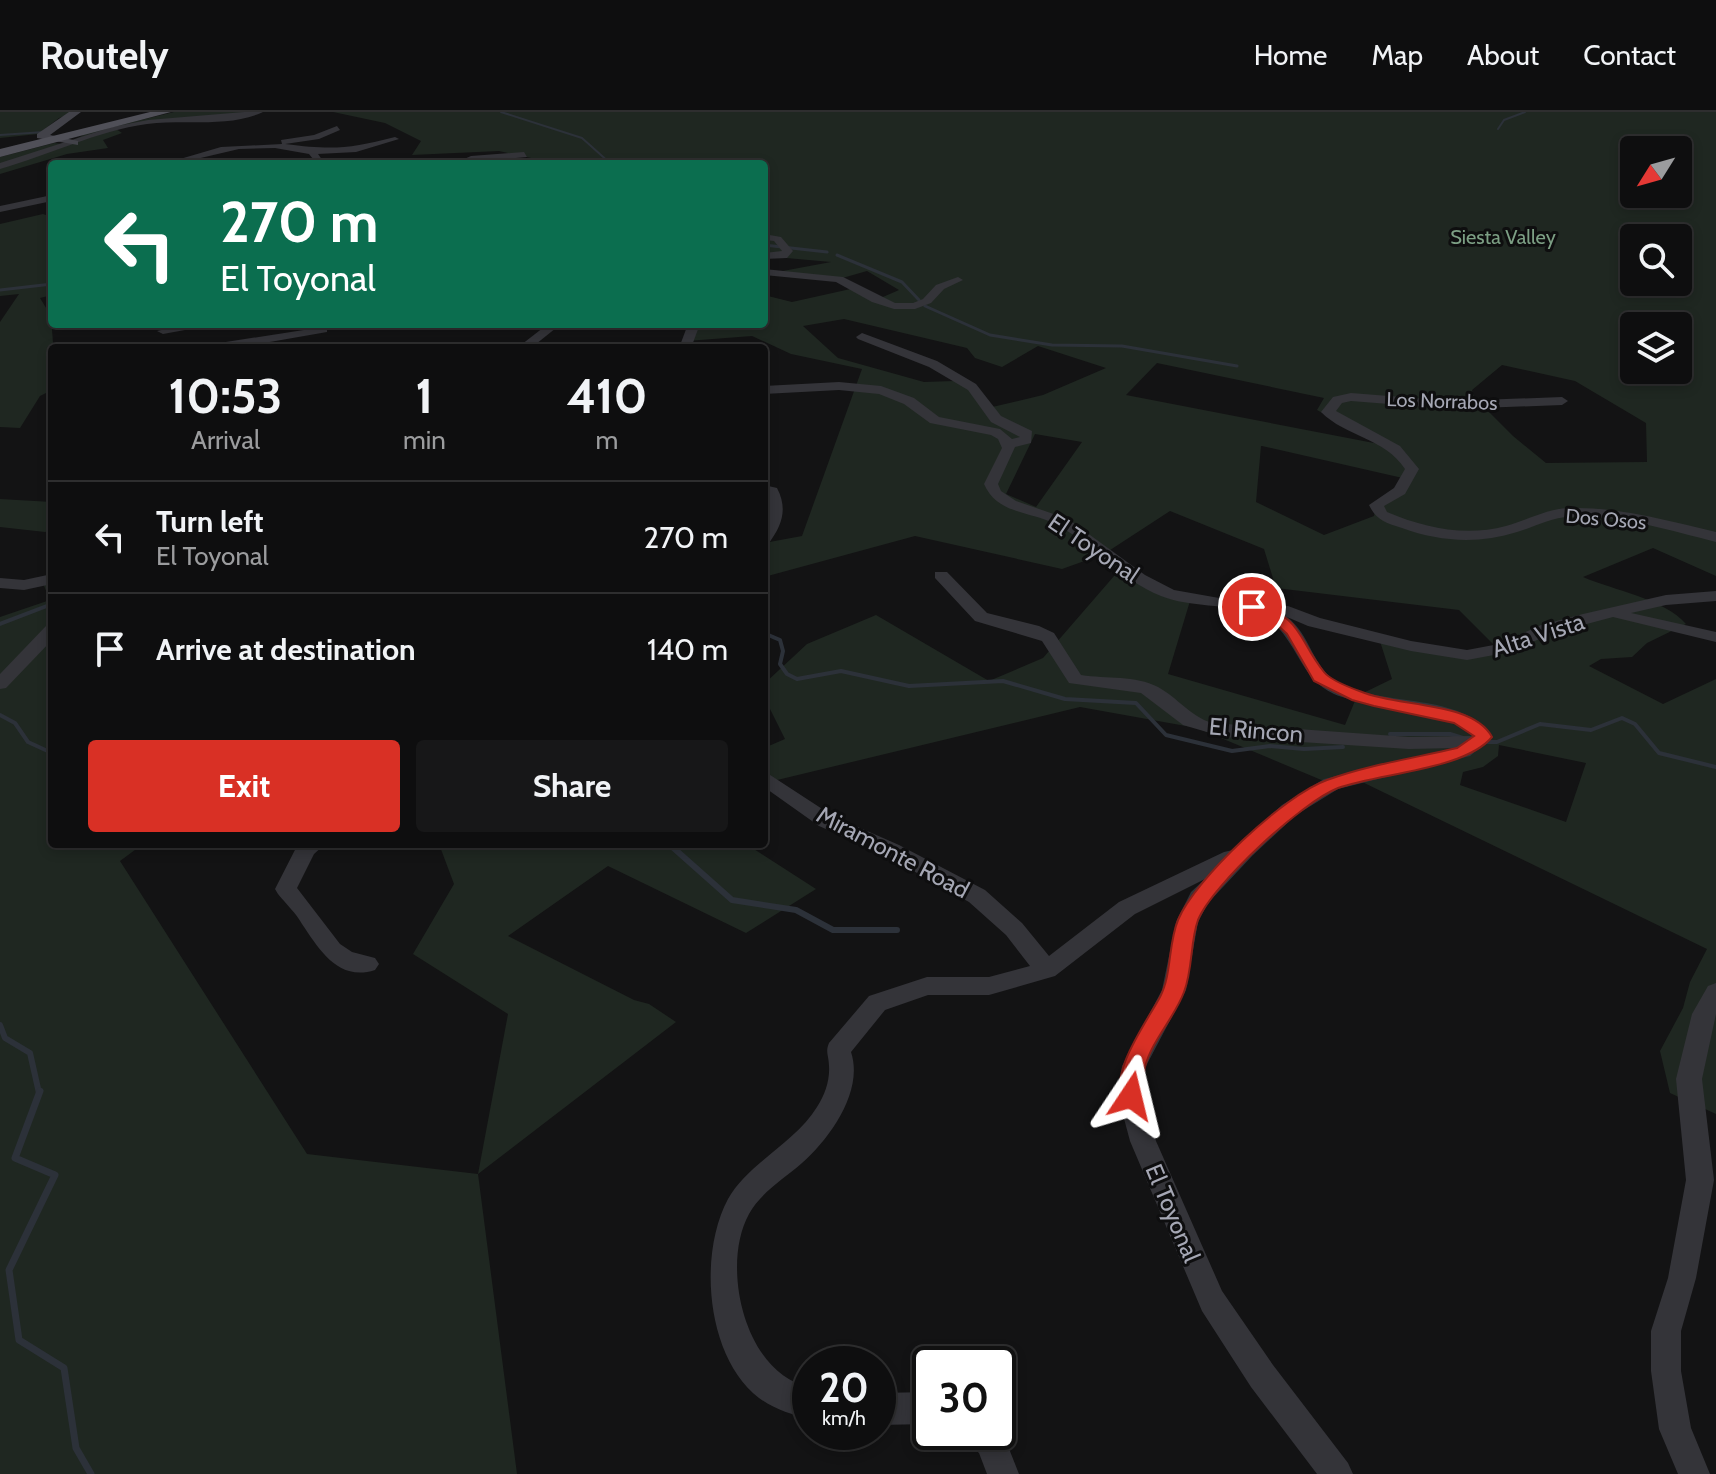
<!DOCTYPE html>
<html lang="en">
<head>
<meta charset="utf-8">
<style>
	body { margin:0; font-family:Cabin,sans-serif; background:#171718; color:#f1f3f6; height:100vh; display:flex; flex-direction:column; font-size:30px; white-space:nowrap }
	* { box-sizing:border-box; margin:0 }
	p { font-size:26px; color:#9b9c9e }
	.icon { flex:none; width:44px; height:44px; fill:none; stroke:currentColor; stroke-width:2; stroke-linecap:round; stroke-linejoin:round }
	.map { position:relative; flex:1; overflow:hidden }
	.panel { position:absolute; left:48px; top:232px; width:720px; height:504px; display:flex; flex-direction:column; background:#0e0e0f; border-radius:8px; box-shadow:0 4px 12px #0003,0 0 0 2px #2e2e2f }
	.panel>* { flex:none }
	.top-card { position:absolute; left:48px; top:48px; width:720px; height:168px; border-radius:8px; box-shadow:0 4px 12px #0003,0 0 0 2px #2e2e2f; background:#0b6e4f; color:#fff; overflow:hidden }
	.needle { width:52px; rotate:233deg }
	.controls { position:absolute; left:1620px; top:24px; display:grid; gap:16px }
	.controls a { display:grid; place-items:center; width:72px; height:72px; border-radius:8px; background:#0e0e0f; box-shadow:0 4px 12px #0003,0 0 0 2px #2e2e2f; font-size:40px }
	.speed { position:absolute; left:792px; top:1234px; display:flex; gap:16px; font-size:40px; font-weight:700; text-align:center }
	.speed>* { display:grid; place-content:center; width:104px; height:104px; border-radius:50%; background:#0e0e0f; box-shadow:0 4px 12px #0003,0 0 0 2px #2e2e2f; line-height:1 }
	.speed small { font-size:20px; font-weight:400 }
	.speed .limit { border:4px solid #111; border-radius:12px; background:#fff; color:#111 }
	.pin { position:absolute; display:grid; place-items:center; width:68px; height:68px; color:#fff; margin:-34px; border:4px solid #fff; border-radius:50%; box-shadow:0 2px 8px #0007 }
	.me { position:absolute; width:88px; margin:-44px; rotate:10deg; stroke-linejoin:round; filter:drop-shadow(0 0 6px #0008) }
	.turn { display:flex; align-items:center; gap:28px; height:168px; padding:0 40px; font-size:36px }
	.turn .icon { width:104px; height:104px; stroke-width:2.5 }
	.turn b { display:block; font-size:56px; line-height:68px }
	.eta { display:flex; justify-content:space-evenly; align-items:center; height:136px; text-align:center }
	.eta b { font-size:48px; font-weight:700; line-height:56px }
	.button { display:flex; gap:16px; margin-top:auto; padding:16px 40px }
	.button a { flex:1; height:92px; border-radius:8px; background:#d93025; color:#fff; font-size:32px; font-weight:700; line-height:92px; text-align:center }
	.button a+a { background:#171718; color:#f1f3f6 }
	ul { padding:0; list-style:none }
	li { display:flex; align-items:center; gap:24px; height:112px; padding:0 40px; border-top:2px solid #2e2e2f }
	li div { flex:1 }
	li b { display:block; font-size:30px }
	li em { font-style:normal }
	header { display:flex; align-items:center; gap:48px; box-sizing:border-box; height:112px; padding:0 40px; background:#0e0e0f; border-bottom:2px solid #2e2e2f }
	header strong { font-size:38px }
	nav { display:flex; gap:44px; margin-inline-start:auto; font-size:28px }
	.map>svg:first-child { display:block }
</style>
</head>
<body>
<header>
<strong>Routely</strong>
<nav><a>Home</a><a>Map</a><a>About</a><a>Contact</a></nav>
</header>
<div class="map">
<svg width="1716" height="1362" viewBox="0 0 1716 1362">
	<rect width="100%" height="100%" fill="#131314"/>
	<!-- green -->
	<g fill="#1f2721" fill-rule="evenodd">
		<path d="M0 0H76L59 6 38 22 0 26Z"/>
		<path d="M174 0H254L164 8 116 17 122 21 103 28 108 36 67 42 0 62V45L54 31 64 32 56 38 87 21Z"/>
		<path d="M333 0H1716V464L1653 436 1583 465C1613 478 1665 487 1686 512L1647 531 1632 545 1601 547 1589 554 1663 592 1716 567V1002L1670 981 1660 939 1683 896 1690 870 1707 837 1356 667 1331 672 1197 616 1080 595 773 669 764 677V636L785 627 764 585V572L807 532 876 503 989 569 1043 546 1121 456 1190 489 1168 562 1345 613 1357 584 1392 567 1379 526 1467 543 1498 537 1459 498 1276 476 1264 437 1170 399 1104 442 1062 457 915 424 764 465V431L802 424 862 257 791 242 752 224 687 229 694 212H764V183L792 190 855 176 876 188 899 178 867 159 839 167 772 161 831 150 764 144V52H559L499 39 412 43 421 29 385 11ZM1634 38H1678V82H1634ZM1634 126H1678V170H1634ZM844 207 967 236 975 246 1002 255 1038 234 1106 256 1043 283 988 296 980 281 954 269 924 270 838 246 803 214ZM1634 214H1678V258H1634ZM1157 251 1324 286 1317 298 1379 332 1126 283ZM1502 253 1575 269 1646 311 1647 350 1546 351 1513 324 1474 285 1472 278ZM1035 322 1082 330 1036 395 1006 382ZM1261 334H1262L1407 367 1376 393 1374 404 1324 423 1256 390ZM1499 633 1586 651 1566 710 1460 673 1463 660 1483 655 1498 644Z"/>
		<path d="M43 102 52 105V183L40 186 51 204 53 231 103 230 100 236H52V278L40 284 20 316 0 315V210L19 182 0 184V112Z"/>
		<path d="M0 387 52 390V418L45 420 0 415Z"/>
		<path d="M52 467V732H143L120 749 307 1042 478 1062 508 902 413 842 454 772 439 732H746L816 777 746 821 608 754 508 824 634 888 649 892 676 910 478 1062 517 1362H0V505L50 488 42 469Z"/>
	</g>
	<g fill="none" stroke-linecap="round" stroke-linejoin="round">
		<!-- stream-far4 -->
		<g stroke="#2c3139" stroke-width="2">
			<path d="M501 0 582 26 611 52"/>
			<path d="M1498 17 1504 8 1525 0"/>
			<path d="M0 23 44 20"/>
		</g>
		<!-- stream-far3 -->
		<g stroke="#2c3139" stroke-width="3">
			<path d="M764 133 827 140"/>
			<path d="M837 143 902 170 919 188"/>
			<path d="M0 178 52 172"/>
			<path d="M925 194 990 223 1052 233 1122 234 1237 254"/>
		</g>
		<!-- stream-far2 -->
		<g stroke="#2c3139" stroke-width="4">
			<path d="M0 512 52 492"/>
			<path d="M764 516 766 522 780 528 783 539 780 552 787 562 797 567 841 559 909 574 1003 569 1065 587 1136 591 1166 623 1232 639 1270 634 1304 637 1343 635"/>
			<path d="M0 603 15 611 28 630 52 641"/>
			<path d="M1390 622H1450L1463 626"/>
			<path d="M1480 630H1497L1540 612 1591 618 1622 606 1635 612 1659 641 1716 655"/>
		</g>
		<!-- stream-far1 -->
		<g stroke="#2c3139" stroke-width="6">
			<path d="M669 732 732 788 796 798 833 818H897"/>
			<path d="M0 913 5 926 30 941 39 981"/>
		</g>
		<!-- stream -->
		<path stroke="#2c3139" stroke-width="7" d="M40 979 15 1046 55 1063 9 1158 19 1228 64 1256 76 1336 91 1362"/>
		<!-- street -->
		<g fill="#343439" fill-rule="evenodd">
			<path d="M244 0H263C229 16 184 7 147 12 97 19 49 43 0 57V51L112 15 148 8Z"/>
			<path d="M337 14 340 18 319 27 285 32C332 38 349 37 395 25L399 27 356 40 318 42 325 52H317L309 42 275 36 239 37 175 52H163L221 35 282 32 281 28 314 23Z"/>
			<path d="M524 40 527 45 453 52 471 44Z"/>
			<path d="M52 83V89L0 100V94Z"/>
			<path d="M764 122 781 125 793 139 787 146 764 147V141L782 139 774 129 764 128Z"/>
			<path d="M764 157 843 165 895 191H913L923 187 936 173 958 165 963 168 944 177 931 191 915 197H894L872 190 836 170 764 163Z"/>
			<path d="M188 212H218L163 222 157 219Z"/>
			<path d="M548 212H561L531 236H517Z"/>
			<path d="M688 212H700L691 236H679Z"/>
			<path d="M323 215 327 216V220L235 236H207L213 232Z"/>
			<path d="M862 221 937 249 976 272 1001 304 1032 319 1031 331 1015 335 998 372 1001 379 1016 389 1068 407 1145 463 1174 478 1270 495 1288 494 1320 506 1411 529 1467 538 1499 532 1541 513 1583 502 1666 483 1716 479V489L1666 493 1631 501 1716 520V530L1613 505 1553 521 1510 540 1467 548 1411 539 1308 514 1287 505C1311 523 1312 556 1339 571 1385 596 1461 579 1492 625L1470 644 1338 677 1296 703 1253 743 1208 791 1198 810 1186 878 1146 954 1144 984 1156 1029 1222 1179 1273 1253 1348 1351 1353 1362H1317L1251 1275 1202 1199 1130 1029 1118 984 1122 954 1162 878 1176 810 1191 780 1205 767 1135 802 1055 864 989 883H928L885 898 851 940C864 979 830 1026 802 1051 784 1067 761 1080 749 1102 720 1154 745 1263 810 1275V1307C792 1303 774 1297 759 1286 706 1245 698 1143 728 1087 748 1051 794 1032 817 995 825 983 830 968 829 954 829 944 825 940 829 931L869 884 927 865H989L1030 854 1006 823 969 790 885 743 819 714 764 675V659L833 704 899 733 985 778 1022 811 1049 844 1119 790 1224 740 1233 738 1282 693 1324 667 1454 636 1409 637 1224 625 1183 613 1141 581 1069 571 1042 529 975 509 935 466V460H947L987 501 1039 514 1054 521 1081 563C1107 567 1135 563 1158 575 1178 586 1190 604 1212 611L1409 625 1472 624C1449 597 1371 598 1334 582 1295 565 1297 516 1256 502 1226 491 1191 496 1161 484 1120 468 1093 431 1055 412 1029 399 997 402 984 372L1002 336 998 327 991 323 930 311 904 292 879 282 839 278 764 282V274L839 270 881 274 914 286 939 305 1000 317 1012 327 1020 325 991 310 968 278 929 255 858 227 856 225Z"/>
			<path d="M1351 281 1452 289 1562 285 1568 289 1562 293 1452 297 1351 289 1342 291 1336 299 1400 334 1419 357 1405 382 1384 394 1387 400C1425 416 1465 425 1506 414 1528 408 1548 396 1571 396 1620 395 1669 409 1716 420V430C1668 418 1620 403 1570 405 1551 405 1535 415 1517 420 1479 432 1440 430 1402 416 1386 411 1376 408 1369 393L1394 376 1405 357C1385 326 1346 325 1321 300L1333 285Z"/>
			<path d="M764 373 777 376C788 397 782 413 769 431L764 433 769 399Z"/>
			<path d="M52 462V472L24 478 0 476V466L24 468Z"/>
			<path d="M52 513V528L6 576 0 577V562L46 514Z"/>
			<path d="M298 732H325L314 742 297 776 340 832 352 840 375 846 379 852 375 858C338 870 319 837 302 812 296 801 286 792 278 782L275 777Z"/>
			<path d="M1716 871V902L1702 967 1714 1068 1696 1166 1681 1219V1259L1691 1316 1710 1362H1678L1659 1317 1651 1259V1219L1668 1166 1686 1068 1676 967 1692 902 1708 874Z"/>
			<path d="M930 1280V1312L878 1313V1281Z"/>
			<path d="M998 1315 1002 1319 1019 1362H987L979 1341 968 1331 963 1320H998Z"/>
		</g>
		<!-- secondary -->
		<path fill="#424249" fill-rule="evenodd" d="M69 0H81L50 23 78 29V33L37 26V22Z"/>
		<!-- primary -->
		<path fill="#505058" fill-rule="evenodd" d="M150 0H171L0 45V37Z"/>
	</g>
	<!-- route -->
	<path fill="#d93025" stroke="#8d1f18" stroke-width="2" d="M1252 491C1304 505 1296 525 1324 560 1331 569 1351 576 1362 580 1398 595 1473 589 1492 625 1465 658 1379 661 1338 676 1302 690 1213 772 1198 808 1190 830 1193 857 1184 880 1175 905 1152 928 1145 955 1142 967 1145 979 1139 991L1131 994 1123 991C1108 962 1146 911 1160 885 1172 862 1168 832 1178 808 1195 767 1284 683 1327 668 1368 653 1414 646 1457 636L1474 624 1454 611 1374 594 1352 588 1314 569 1287 522 1272 508 1247 499 1245 495Z"/>
	<g text-anchor="middle" dominant-baseline="central" stroke-width="6" stroke-linejoin="round" paint-order="stroke">
		<!-- far-park labels -->
		<g font-size="20" fill="#7c9f84" stroke="#0e0e0f">
			<text x="1503" y="125">Siesta Valley</text>
		</g>
		<!-- far-street labels -->
		<g font-size="20" fill="#a5a7b4" stroke="#0e0e0f">
			<text transform="translate(1442 289) rotate(2)">Los Norrabos</text>
			<text transform="translate(1606 407) rotate(5)">Dos Osos</text>
		</g>
		<!-- street labels -->
		<g font-size="24" fill="#a5a7b4" stroke="#0e0e0f">
			<text transform="translate(1094 436) rotate(34)">El Toyonal</text>
			<text transform="translate(1538 523) rotate(-18)">Alta Vista</text>
			<text transform="translate(1256 618) rotate(5)">El Rincon</text>
			<text transform="translate(893 740) rotate(28)">Miramonte Road</text>
			<text transform="translate(1173 1101) rotate(67)">El Toyonal</text>
		</g>
	</g>
</svg>
<div class="controls">
<a><svg class="needle" viewBox="-14 -14 28 28"><path d="M0-13l5 13h-10z" fill="#e53935"/><path d="M0 13l5-13h-10z" fill="#9b9c9e"/></svg></a>
<a><svg class="icon" aria-label="search" viewBox="0 0 24 24"><circle cx="10" cy="10" r="6"/><path d="M15 15l6 6"/></svg></a>
<a><svg class="icon" aria-label="layers" viewBox="0 0 24 24"><path d="M12 4l9 5-9 5-9-5zM3 14l9 5 9-5"/></svg></a>
</div>
<div class="speed"><div>20<small>km/h</small></div><div class="limit">30</div></div>
<div class="pin" style="left:1252px;top:495px;background:#d93025"><svg class="icon" aria-label="arrive" viewBox="0 0 24 24"><path d="M6 21V4h12l-3 4 3 4H6"/></svg></div>
<svg class="me" style="left:1131px;top:984px" viewBox="-20 -20 40 40"><path d="M0-17L14 15 0 8-14 15z" fill="#d93025" stroke="#fff" stroke-width="4"/></svg>
<div class="top-card">
<div class="turn"><svg class="icon" aria-label="left" viewBox="0 0 24 24"><path d="M17 20v-9H6M10 6l-5 5 5 5"/></svg><div><b>270 m</b>El Toyonal</div></div>
</div>
<section class="panel">
<div class="eta">
<div><b>10:53</b><p>Arrival</p></div>
<div><b>1</b><p>min</p></div>
<div><b>410</b><p>m</p></div>
</div>
<ul>
<li><svg class="icon" aria-label="left" viewBox="0 0 24 24"><path d="M17 20v-9H6M10 6l-5 5 5 5"/></svg><div><b>Turn left</b><p>El Toyonal</p></div><em>270 m</em></li>
<li><svg class="icon" aria-label="arrive" viewBox="0 0 24 24"><path d="M6 21V4h12l-3 4 3 4H6"/></svg><div><b>Arrive at destination</b></div><em>140 m</em></li>
</ul>
<div class="button"><a>Exit</a><a>Share</a></div>
</section>
</div>
</body>
</html>
